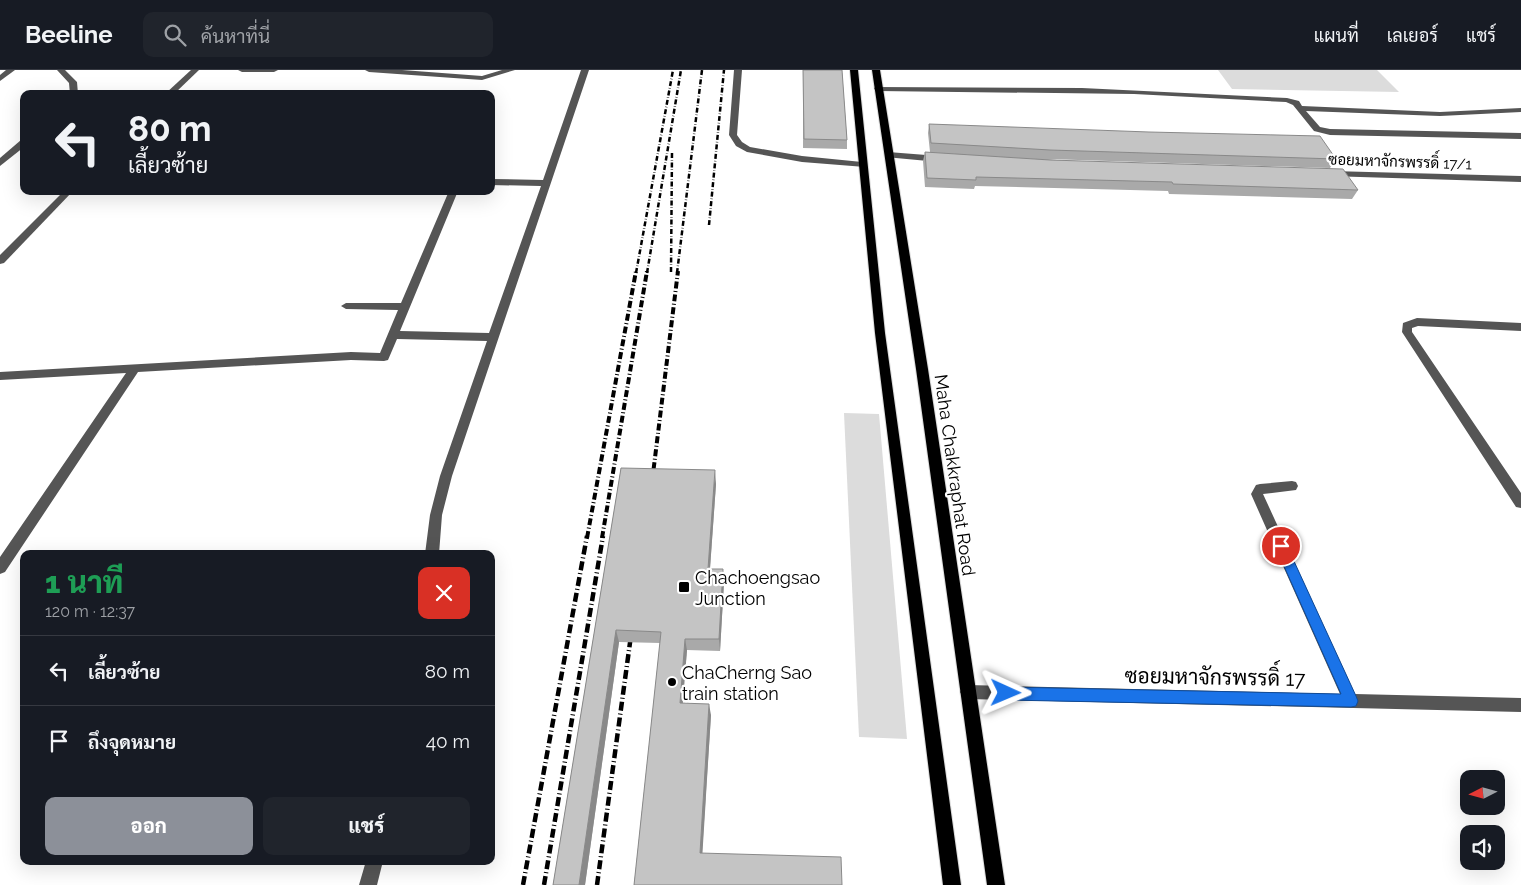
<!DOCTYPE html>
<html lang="th">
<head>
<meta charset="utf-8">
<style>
	body { margin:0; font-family:Raleway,Sarabun,sans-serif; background:#20242c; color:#f1f3f6; height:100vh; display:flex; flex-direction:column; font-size:19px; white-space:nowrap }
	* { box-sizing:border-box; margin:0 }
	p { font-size:16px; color:#9ea1a6 }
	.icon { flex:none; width:28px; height:28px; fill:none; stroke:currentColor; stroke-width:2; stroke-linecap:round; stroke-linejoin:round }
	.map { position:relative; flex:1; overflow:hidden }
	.sheet { position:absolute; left:20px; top:480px; width:475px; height:315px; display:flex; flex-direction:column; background:#171b24; border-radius:10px; box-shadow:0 5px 20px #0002 }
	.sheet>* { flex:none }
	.hud { position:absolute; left:20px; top:20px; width:475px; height:105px; border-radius:10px; box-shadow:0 5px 20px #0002; background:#171b24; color:#f1f3f6; overflow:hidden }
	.needle { width:32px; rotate:264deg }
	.controls { position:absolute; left:1460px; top:700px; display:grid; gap:10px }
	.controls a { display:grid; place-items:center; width:45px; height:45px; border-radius:10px; background:#171b24; box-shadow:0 5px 20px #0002; font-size:25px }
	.pin { position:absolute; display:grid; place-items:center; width:42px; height:42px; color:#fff; margin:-21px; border:2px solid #fff; border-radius:50%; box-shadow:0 1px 5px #0007 }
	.me { position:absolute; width:55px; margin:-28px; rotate:91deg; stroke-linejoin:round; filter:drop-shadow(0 0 4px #0008) }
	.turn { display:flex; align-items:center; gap:18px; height:105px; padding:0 25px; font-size:22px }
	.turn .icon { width:65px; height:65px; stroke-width:2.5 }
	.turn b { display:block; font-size:35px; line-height:42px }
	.round { display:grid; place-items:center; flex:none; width:52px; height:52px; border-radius:10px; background:#20242c }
	.summary { display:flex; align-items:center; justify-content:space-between; height:85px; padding:0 25px }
	h1 { font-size:30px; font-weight:800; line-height:38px; color:#1e9e55 }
	.button { display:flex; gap:10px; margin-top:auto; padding:10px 25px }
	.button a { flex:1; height:58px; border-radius:10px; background:#8c9099; color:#fff; font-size:20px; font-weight:800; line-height:58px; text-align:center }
	.button a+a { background:#20242c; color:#f1f3f6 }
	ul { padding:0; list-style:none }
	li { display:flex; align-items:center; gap:15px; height:70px; padding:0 25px; border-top:1px solid #363941 }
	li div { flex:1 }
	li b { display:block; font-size:19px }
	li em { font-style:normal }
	header { display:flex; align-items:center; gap:30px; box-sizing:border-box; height:70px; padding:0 25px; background:#171b24; border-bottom:1px solid #363941 }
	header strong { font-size:24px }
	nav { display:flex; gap:28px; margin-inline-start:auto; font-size:18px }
	.search { width:350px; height:45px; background:#20242c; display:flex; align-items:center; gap:12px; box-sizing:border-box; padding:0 18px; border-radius:10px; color:#9ea1a6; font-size:19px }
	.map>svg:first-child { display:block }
</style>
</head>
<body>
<header>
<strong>Beeline</strong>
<div class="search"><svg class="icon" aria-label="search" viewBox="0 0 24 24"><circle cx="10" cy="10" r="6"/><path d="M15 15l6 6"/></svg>ค้นหาที่นี่</div>
<nav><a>แผนที่</a><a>เลเยอร์</a><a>แชร์</a></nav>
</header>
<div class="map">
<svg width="1521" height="815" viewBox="0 0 1521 815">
	<rect width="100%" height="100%" fill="#fff"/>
	<!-- green -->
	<g fill="#dcdcdc">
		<path d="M1218 0H1377L1399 22 1232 19Z"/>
		<path d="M844 343 879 344 907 669 859 667Z"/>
	</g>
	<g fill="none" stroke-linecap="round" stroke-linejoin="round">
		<!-- major casing -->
		<g stroke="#dbdbdb" stroke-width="2">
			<g id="major">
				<path d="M850 0H858L885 263 961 815H943L875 263Z"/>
				<path d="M872 0H880L928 299 1005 815H987L916 299Z"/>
			</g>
		</g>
		<!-- minor -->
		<g fill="#555" fill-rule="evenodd">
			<path d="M6 0H15L0 11V5Z"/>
			<path d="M57 0H65L77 12 78 24H70L69 13Z"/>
			<path d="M191 0H199L174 24H165Z"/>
			<path d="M238 0H278L274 2H242Z"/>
			<path d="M365 0H402L482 6 502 0H515L482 10 369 2Z"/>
			<path d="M581 0H589L452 406 442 445 439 484H425L430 445 440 406 487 271 397 269 388 290 384 291 351 290 138 302 5 502 0 504V487L126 303 0 310V302L351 282 380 283 398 240 346 239 341 236 346 233H401L449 121H458L400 261 489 263 541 116 491 115V109L543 110Z"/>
			<path d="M734 0H742L737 65 742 72 750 77 802 86 862 92 865 93V97L802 92 747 82 736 76 729 65Z"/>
			<path d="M875 17 1082 18 1287 28 1299 31 1302 36 1440 42 1521 38V42L1440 46 1306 41 1320 57 1330 59 1521 63V69L1330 65 1314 61 1293 35 1286 32 1134 24 878 21 874 19Z"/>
			<path d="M21 70H24V77L0 96V88Z"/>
			<path d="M888 82 939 86 943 89 939 92 885 87V83Z"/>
			<path d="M1331 101 1521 106V112L1328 106V102Z"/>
			<path d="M64 121H73L4 193 0 194V185Z"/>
			<path d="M1417 248 1521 253V261L1418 256 1412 258V262L1521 423V438L1516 437 1402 262 1403 253Z"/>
			<path d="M1292 411 1296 412 1298 416 1296 420 1263 424 1355 624 1521 628V642L968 629 963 627 960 622 963 617 968 615 1340 624 1251 424 1256 415 1260 414Z"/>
			<path d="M366 791H383L377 815H359Z"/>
		</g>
		<!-- major -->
		<use href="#major" fill="#000" fill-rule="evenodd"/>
		<!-- rail-far2 -->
		<g stroke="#000" stroke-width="2.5" stroke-dasharray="5 2 0.5 2" stroke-linecap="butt">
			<path d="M709 155 724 0"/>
			<path d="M671 202 672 82"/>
			<path d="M636 203 673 0"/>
			<path d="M647 203 681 0"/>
			<path d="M677 203 702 0"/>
		</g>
		<!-- rail-far1 -->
		<g stroke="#000" stroke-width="4" stroke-dasharray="7 2.5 1 2.5" stroke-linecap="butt">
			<path d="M652 412 678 201"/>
			<path d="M587 468 636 201"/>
			<path d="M602 468 647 201"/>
		</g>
		<!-- rail -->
		<g stroke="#000" stroke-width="4.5" stroke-dasharray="9 3 1 3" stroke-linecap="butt">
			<path d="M523 815 587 466"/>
			<path d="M544 815 603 466"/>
			<path d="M597 815 632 558"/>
		</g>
	</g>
	<!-- wall -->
	<g fill="#a9a9a9">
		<path d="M803 0H842L847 70V79L803 78Z"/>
		<path d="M929 54 1336 89 1330 98 1047 89 1358 120 1352 129 1169 124 1168 121 975 116 974 119 925 117 923 91 925 82H930L928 63Z"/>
		<path d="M621 398 716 414 710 499 724 512 720 581 687 580 682 633 711 645 702 783 634 815 660 573 619 572 585 815H553Z"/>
	</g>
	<!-- shaded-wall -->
	<g fill="#898989">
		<path d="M715 400 716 414 709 512 708 499Z"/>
		<path d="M723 499 724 512 720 581 719 569Z"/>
		<path d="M616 560 619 572 585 815H579Z"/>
		<path d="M685 569 687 580 682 644 680 633Z"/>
		<path d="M709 634 711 645 702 790 700 783Z"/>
	</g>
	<!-- building -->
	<g fill="#c4c4c4" stroke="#898989">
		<path d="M803 0H842L847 70 804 69Z"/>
		<path d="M929 54 1149 62 1320 66 1336 89 1050 80 931 73Z"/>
		<path d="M925 82 1050 90 1343 99 1358 120 1173 114 1172 112 976 107V110L927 108Z"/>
		<path d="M621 398 715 400 708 499H723L719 569H685L680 633 709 634 700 783 841 787 842 815H634L661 562 616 560 579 815H553Z"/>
	</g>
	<!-- route -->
	<path fill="#1a73e8" stroke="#114b97" d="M1281 471 1287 476 1356 626 1358 631 1356 636 1351 637 1006 630 1002 628 1000 623 1002 619 1006 617 1341 624 1275 476Z"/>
	<!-- markers -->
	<g fill="#000" stroke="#fff" stroke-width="2">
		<rect x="678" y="511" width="12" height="12" rx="2.5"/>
		<circle cx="672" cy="612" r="5"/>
	</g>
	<g text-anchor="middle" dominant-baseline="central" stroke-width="4.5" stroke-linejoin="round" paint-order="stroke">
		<!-- far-street labels -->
		<g font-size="15" fill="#000" stroke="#fff">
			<text transform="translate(1400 92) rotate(2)">ซอยมหาจักรพรรดิ์ 17/1</text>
		</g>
		<!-- street labels -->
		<g font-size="18" fill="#000" stroke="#fff">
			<text transform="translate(955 405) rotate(82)">Maha Chakkraphat Road</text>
		</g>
		<!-- poi labels -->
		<g font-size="18" fill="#000" stroke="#fff" text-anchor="start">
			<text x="695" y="507">Chachoengsao<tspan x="695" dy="21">Junction</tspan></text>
			<text x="682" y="602">ChaCherng Sao<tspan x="682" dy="21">train station</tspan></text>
		</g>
		<!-- near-street labels -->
		<g font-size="21" fill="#000" stroke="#fff">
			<text transform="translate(1215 607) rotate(1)">ซอยมหาจักรพรรดิ์ 17</text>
		</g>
	</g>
</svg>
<div class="controls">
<a><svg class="needle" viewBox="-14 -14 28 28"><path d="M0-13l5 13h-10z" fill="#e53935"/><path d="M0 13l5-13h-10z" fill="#9ea1a6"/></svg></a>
<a><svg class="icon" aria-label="sound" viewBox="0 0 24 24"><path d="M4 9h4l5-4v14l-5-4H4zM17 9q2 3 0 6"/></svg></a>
</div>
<div class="pin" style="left:1281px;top:476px;background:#d93025"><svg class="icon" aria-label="arrive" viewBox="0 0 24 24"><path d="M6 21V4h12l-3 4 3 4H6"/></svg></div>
<svg class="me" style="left:1006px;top:623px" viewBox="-20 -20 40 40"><path d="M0-17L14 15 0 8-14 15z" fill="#1a73e8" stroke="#fff" stroke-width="4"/></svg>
<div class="hud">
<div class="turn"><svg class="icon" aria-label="left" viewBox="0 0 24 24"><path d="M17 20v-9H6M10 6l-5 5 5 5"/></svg><div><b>80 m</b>เลี้ยวซ้าย</div></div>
</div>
<section class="sheet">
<div class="summary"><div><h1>1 นาที</h1><p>120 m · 12:37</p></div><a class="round" style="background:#d93025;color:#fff"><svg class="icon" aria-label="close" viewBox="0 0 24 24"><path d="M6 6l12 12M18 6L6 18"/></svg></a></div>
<ul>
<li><svg class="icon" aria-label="left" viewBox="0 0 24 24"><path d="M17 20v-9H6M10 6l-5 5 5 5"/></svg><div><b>เลี้ยวซ้าย</b></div><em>80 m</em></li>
<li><svg class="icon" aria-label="arrive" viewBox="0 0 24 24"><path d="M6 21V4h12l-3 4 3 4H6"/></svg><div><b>ถึงจุดหมาย</b></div><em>40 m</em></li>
</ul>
<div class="button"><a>ออก</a><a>แชร์</a></div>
</section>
</div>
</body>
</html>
